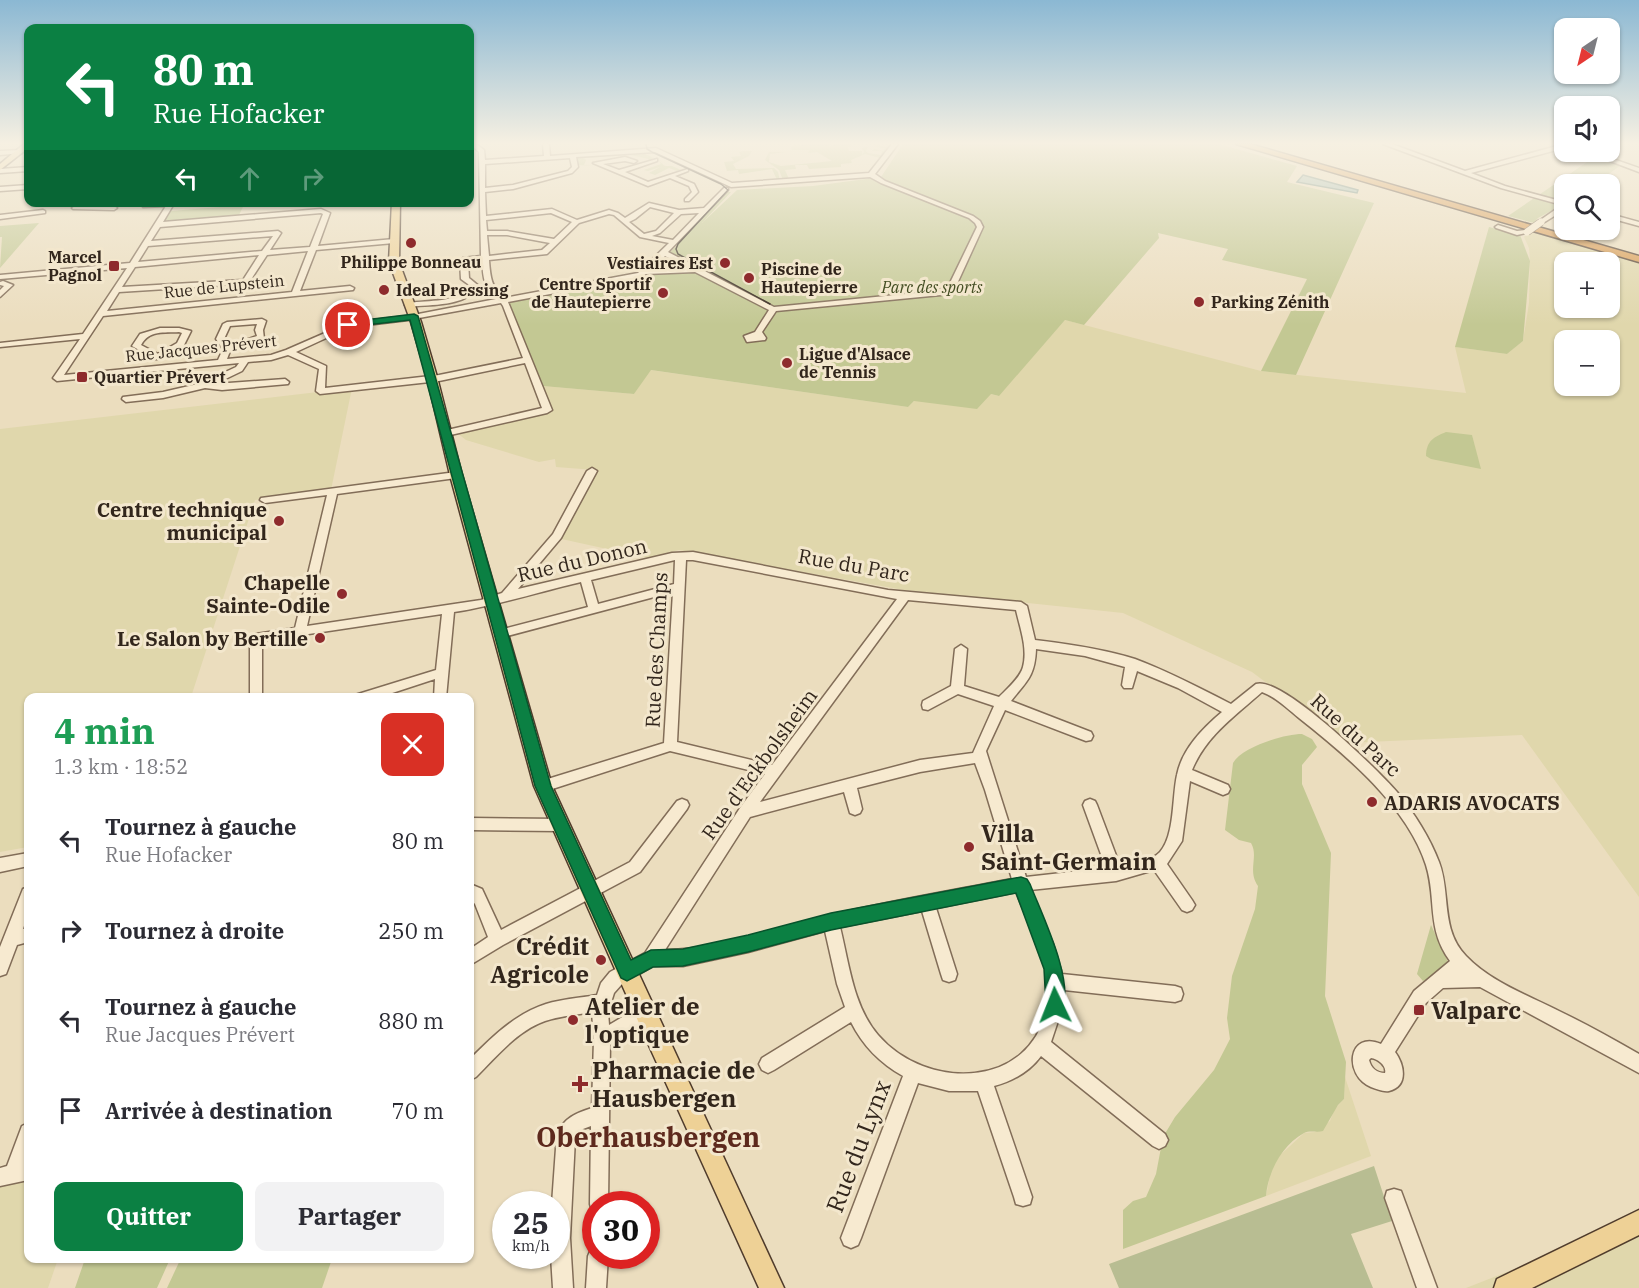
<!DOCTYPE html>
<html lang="fr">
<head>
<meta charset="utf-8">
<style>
	body { margin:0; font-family:"IBM Plex Serif",serif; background:#f2f2f3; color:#2b2b33; height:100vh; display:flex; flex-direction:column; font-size:22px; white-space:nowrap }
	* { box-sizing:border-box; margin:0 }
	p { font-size:20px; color:#7c7c81 }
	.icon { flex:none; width:33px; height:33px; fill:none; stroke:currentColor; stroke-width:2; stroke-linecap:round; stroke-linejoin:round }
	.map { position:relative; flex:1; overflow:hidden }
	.panel { position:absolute; left:24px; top:693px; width:450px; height:570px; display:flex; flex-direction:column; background:#fff; border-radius:12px; box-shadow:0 2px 4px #0004 }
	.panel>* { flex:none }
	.hud { position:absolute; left:24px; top:24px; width:450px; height:183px; border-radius:12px; box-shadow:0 2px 4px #0004; background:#0b8043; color:#fff; overflow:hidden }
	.needle { width:39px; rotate:215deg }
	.tools { position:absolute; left:1554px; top:18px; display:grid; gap:12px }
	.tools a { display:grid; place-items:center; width:66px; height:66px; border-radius:12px; background:#fff; box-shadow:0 2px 4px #0004; font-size:30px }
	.speed { position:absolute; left:492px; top:1191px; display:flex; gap:12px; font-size:30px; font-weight:700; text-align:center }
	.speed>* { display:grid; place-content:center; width:78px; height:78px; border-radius:50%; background:#fff; box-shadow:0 2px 4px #0004; line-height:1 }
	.speed small { font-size:15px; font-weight:400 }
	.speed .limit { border:9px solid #d22; background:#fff; color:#111 }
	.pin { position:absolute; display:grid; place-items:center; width:51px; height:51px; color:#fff; margin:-26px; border:3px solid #fff; border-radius:50%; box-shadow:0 2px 6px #0007 }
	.me { position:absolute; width:66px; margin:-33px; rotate:358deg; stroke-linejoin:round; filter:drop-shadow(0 0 4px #0008) }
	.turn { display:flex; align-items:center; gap:21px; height:126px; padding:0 30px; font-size:27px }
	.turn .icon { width:78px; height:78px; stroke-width:2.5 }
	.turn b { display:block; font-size:42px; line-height:51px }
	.lanes { display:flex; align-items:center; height:57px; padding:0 30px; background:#0003; justify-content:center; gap:30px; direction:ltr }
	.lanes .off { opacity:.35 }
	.round { display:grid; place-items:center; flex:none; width:63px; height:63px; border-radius:12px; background:#f2f2f3 }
	.headline { display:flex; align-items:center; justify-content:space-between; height:102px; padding:0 30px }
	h1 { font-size:36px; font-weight:700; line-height:45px; color:#1e9e55 }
	.action { display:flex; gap:12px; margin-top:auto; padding:12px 30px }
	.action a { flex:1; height:69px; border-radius:12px; background:#0b8043; color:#fff; font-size:24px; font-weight:700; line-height:69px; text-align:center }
	.action a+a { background:#f2f2f3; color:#2b2b33 }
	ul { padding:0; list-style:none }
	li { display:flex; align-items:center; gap:18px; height:90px; padding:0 30px }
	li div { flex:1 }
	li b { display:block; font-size:22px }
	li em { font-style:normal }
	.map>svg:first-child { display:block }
</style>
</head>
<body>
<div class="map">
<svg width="1639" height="1288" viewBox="0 0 1639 1288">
	<rect width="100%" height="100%" fill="#ebddbe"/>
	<!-- farmland -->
	<g fill="#e0d7ac" fill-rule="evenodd">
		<path d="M1532 230 1639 261V897L1522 735 1346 743 1252 672 1123 613 904 590 679 550 648 558 557 538 595 470 556 467 555 459 539 462 466 440 457 433 549 411 543 386 634 394 650 370 908 407 938 379 998 396 1065 320 1261 371 1466 393 1455 347 1507 354 1523 341 1529 303 1530 261 1529 248 1524 237ZM1564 262H1610V308H1564ZM1564 340H1610V386H1564Z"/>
		<path d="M352 388 331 490 255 500 191 697 28 698V847L0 852V429Z"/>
		<path d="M1345 1077 1371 1156 1266 1196 1271 1170 1277 1158 1304 1133 1315 1132 1330 1121 1334 1110 1344 1099Z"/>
		<path d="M28 1179V1258L58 1259 48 1288H0V1185Z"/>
		<path d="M1639 1220V1288H1466Z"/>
	</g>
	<!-- green -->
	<g fill="#c3c893">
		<path d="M812 144H831L828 147 835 144H849L851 147H848L849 151H862V155L864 152 862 148 868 147 866 151 868 153 881 155 882 151H872L874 149 883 151 885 148 875 147 877 145 886 147 890 144 880 158 865 154 851 160 852 163 841 164V167L809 169 807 165H795L796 169 785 170 789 179 803 178 783 180 779 170 765 160 769 152H786L770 154 769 162 781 166 832 161 817 152 808 153 810 150H792L791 146Z"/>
		<path d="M903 144H1219L1297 166 1287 182 1374 203 1296 375 1261 371 1307 279 1222 260 1228 249 1158 233 1159 238 1084 325 1065 320 999 396 991 394 977 409 914 401 908 407 651 370 634 394 543 386 508 303 647 273 678 245 676 244 726 192H731L702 223 737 190 813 186 881 177Z"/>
		<path d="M743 151H752L749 156 733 164 736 169 774 168 778 172 780 181 777 180 772 169 739 174 738 170 727 171 724 162 734 161 731 157 741 156 739 152Z"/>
		<path d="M641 152C653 158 668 164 681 170L677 171 669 168 655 175 649 173 660 167 648 171 644 170 661 164 659 161 665 166H672L651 157 653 159 646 162 649 159 630 155 584 158 586 160 584 165 594 166 578 165 577 157Z"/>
		<path d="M1596 156 1621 165 1595 184H1564V204L1538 218 1534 223 1508 216Z"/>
		<path d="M244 205 238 217 164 222 171 211Z"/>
		<path d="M39 223 0 268 2 237H0V226Z"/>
		<path d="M1489 227 1520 235 1530 261 1523 341 1507 354 1455 347Z"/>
		<path d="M1446 432 1472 435 1481 469 1431 459 1426 456C1426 441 1434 437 1446 432Z"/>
		<path d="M1302 734 1312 739 1317 747 1302 765V784L1331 853 1325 996 1346 1062 1344 1099 1338 1105 1323 1131C1317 1133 1310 1130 1304 1133 1282 1145 1268 1172 1266 1196L1123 1249V1210L1133 1201 1146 1197 1156 1174 1163 1137 1175 1117 1214 1070 1230 1039 1227 1018 1232 976 1255 909 1258 886C1247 870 1259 857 1251 843L1239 840 1225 830 1233 763C1242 747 1284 734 1302 734Z"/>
		<path d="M1431 925 1448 962C1446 973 1432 977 1423 981L1417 974Z"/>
		<path d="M181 1258H332V1259L322 1288H167Z"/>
		<path d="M85 1259V1258L170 1259 157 1288H75Z"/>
	</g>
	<!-- cemetery -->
	<path fill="#b8bd92" d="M1374 1166 1392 1221 1351 1234 1373 1288H1119L1109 1264Z"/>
	<!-- water -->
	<path fill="#a1bdb4" stroke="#698981" stroke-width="1.5" d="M1303 175 1358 190 1357 193 1297 182Z"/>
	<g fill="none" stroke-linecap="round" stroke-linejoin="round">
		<!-- minor casing -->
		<g stroke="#826d58" stroke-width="3">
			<g id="minor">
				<path d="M470 144H476L484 150 485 160 544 156 543 144H549L550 156 656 148 732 183 869 173 892 144H898L875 174 885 181 973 216 980 221 983 227 956 286 941 295 776 311 762 332 766 338 765 340 747 342 744 336 755 332 769 310 695 272 646 274 640 277 508 302 552 410 547 413 446 436 443 435V431L542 408 525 363 439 381 320 394 316 391 319 369 288 355 271 360 248 362 242 371 215 384 285 379 289 382 288 384 222 390 205 388 163 398 126 402 122 399 123 397 163 392 202 383 236 367 239 363 57 381 53 378 80 339 0 347V343L83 334 127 268 0 279V275L130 263 166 206 143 207V205L145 204 175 202 163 222 321 209 330 213 318 246 394 239 398 241 394 243 316 250 300 291 350 286 354 288 353 290 103 316 64 375 218 360 223 349 216 339 223 324 227 322 262 319 266 321 263 330 264 339 230 351 227 359 271 355 286 350 348 323 408 316 496 299C484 290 483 275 482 261L468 262 469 278 480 287C463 307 433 304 409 307L405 305 409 303C429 300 456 303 472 287L461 279 460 262 463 258 481 256 479 152ZM655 152 731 187 870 177 881 183 969 218 975 223 977 227 949 285 936 291 774 307 668 252 728 190V188H724L704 208 679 210 649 203 625 218 618 213 609 210 577 220 552 209 486 216 485 192 513 189 572 173 578 167 576 157ZM570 158 572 167 568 171 513 185 485 188V164ZM650 207 674 213 656 231 644 234 629 222 635 219ZM321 213 323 214 310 247 270 250 281 233 278 231 151 241 160 227ZM551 213 572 222 554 239 507 231H487L486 220ZM699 213 673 240 652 236 660 233 681 214ZM609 214 614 215 640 237 669 243 638 273 504 298C491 289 490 274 489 260L547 254 579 223ZM487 235H507L550 243 542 250 489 256ZM273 236 262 251 138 262 148 246ZM308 251 292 292 107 311 119 292 245 284H248L267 255ZM259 255 243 280 122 287 135 267ZM665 256 688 268 652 269ZM501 303 503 306 523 358 439 375 325 388 326 366 296 352 350 327 408 320ZM257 324 255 330 257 336 229 346 224 339 230 326Z"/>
				<path d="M1383 144H1392L1465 171 1564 144V148L1471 173 1505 186 1564 202V210L1543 223H1539V221L1562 205 1501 188Z"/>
				<path d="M20 150 22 153 0 155V151Z"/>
				<path d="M1586 152H1593L1639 168V172Z"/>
				<path d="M625 157 637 161 634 163 625 161 603 164 619 170 657 159V161L625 172 648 182 688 169V171L675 176 694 184 698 192 689 201H685V199L692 192 689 186 670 178 648 186 593 163Z"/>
				<path d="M28 167V171L0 173V169Z"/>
				<path d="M28 185V189L0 191V187Z"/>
				<path d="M75 206H114L117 208 114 210 73 209 72 208Z"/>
				<path d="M43 210 45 211V213L0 219V215Z"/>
				<path d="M1610 214 1639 222V226L1610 218Z"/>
				<path d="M1498 225 1517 231 1527 230 1530 232 1517 235 1496 228 1495 227Z"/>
				<path d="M3 281 13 285 0 297V290L4 286 0 285V282Z"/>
				<path d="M160 328H179L191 331 183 347 161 359H155L132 346 140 334ZM179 332 182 333 177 343 158 354 141 345C149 330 164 333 179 332Z"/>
				<path d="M592 468 597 471 561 538 518 589 672 553 693 552 888 590 1021 602 1027 606 1035 640C1068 644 1104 649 1135 659 1167 671 1200 688 1231 704L1256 684C1281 675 1378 770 1397 792 1414 813 1429 836 1439 862 1451 893 1440 929 1466 956 1491 982 1527 995 1559 1011 1586 1024 1613 1039 1639 1054V1073L1480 987 1443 988 1426 1003 1395 1052C1404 1064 1409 1086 1389 1091 1383 1092 1377 1089 1371 1087 1343 1075 1348 1030 1381 1044L1414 991 1450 961C1426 928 1437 900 1426 865 1407 806 1346 755 1299 718 1288 709 1276 697 1262 692 1235 716 1206 736 1192 770L1228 785 1230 789 1228 793 1223 795 1190 781 1182 841 1167 864 1192 900 1195 905 1192 910 1187 912 1182 910 1154 870 1116 881 1030 890 1053 944 1062 974 1175 986 1181 988 1183 994 1181 1000 1175 1002 1064 990 1063 1006 1051 1042 1165 1134 1168 1140 1165 1146 1159 1149 1153 1146 1041 1056C1030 1071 1013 1081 994 1086L1032 1197 1030 1204 1023 1206 1016 1204 1014 1197 978 1091H949L918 1083 861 1238 858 1245 851 1248 844 1245 841 1238 903 1076C880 1063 863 1046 851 1022L774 1070 768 1073 762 1070 759 1064 762 1058 845 1007 837 984 825 931 748 952 683 966H653L622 984 614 993 608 1012 609 1025 644 1004 650 1006 652 1012 650 1018 610 1043 608 1204H596V1212L592 1211 590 1204 591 1126 583 1129 575 1138 570 1238 573 1288H553L551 1256H556V1204H552L557 1134C564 1118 576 1113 592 1108L594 1039 592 1012C576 1015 560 1016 545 1021 518 1030 496 1057 476 1077L470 1080V1059C492 1037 515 1014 546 1004 562 999 580 998 597 995L601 983 610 972 645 953 740 808 765 774 670 751 543 792 538 790 536 786 538 782 664 743 673 592 500 638 494 634 496 631 588 607 581 582C538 592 496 606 454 612L446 698H434L435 679 377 698H353L355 695 436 670 442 614 262 641V698H250V638L256 634 295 628 327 495 265 503 260 500 261 498 456 472 461 475 456 478 337 494 307 626 481 600 502 593 553 534 587 471ZM675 560 674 584 598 604 591 580ZM686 560H693L897 599 772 765 677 742ZM908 600 1016 610C1020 628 1028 648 1023 667 1020 678 1007 689 999 697L964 686 967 649 961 645 955 649 951 686 923 701 922 705 923 709 928 710 958 694 994 706 973 753 920 760 760 802ZM1036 649 1085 656 1125 667 1122 685 1124 688H1132L1137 671 1178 688 1222 712C1203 728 1182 749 1177 775 1172 797 1175 835 1160 852 1151 862 1133 863 1120 866L1097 805 1095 801 1090 799 1085 801 1083 805 1106 868 1026 877 986 751 1005 710 1086 741 1091 740 1093 736 1091 732 1011 701C1027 681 1035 676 1036 649ZM975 763 985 790 1012 879C951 891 891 901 831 915 778 927 720 950 665 950L750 817 844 792 850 813 855 815 860 813 862 809 857 788 920 772ZM1016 892C1030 927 1054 966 1047 1006 1032 1090 926 1091 878 1035 853 1006 849 963 840 927L922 911 941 974 943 980 949 982 955 980 957 974 936 908ZM1371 1058C1378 1059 1387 1066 1385 1073 1377 1073 1371 1068 1369 1060Z"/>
				<path d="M682 799 687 801 689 805 687 809 640 872 503 945 470 965V949L488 937 475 904 470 898V884L482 889 501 930 630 862 677 801Z"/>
				<path d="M470 818 560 819 565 821 567 825 565 829 560 831 470 830Z"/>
				<path d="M28 853V866L0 872V858Z"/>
				<path d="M28 887V913L23 929 28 928V942L17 945 6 974 0 976V947L23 889Z"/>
				<path d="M28 1123V1180L0 1186V1168L7 1166 22 1126Z"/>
				<path d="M1394 1189 1401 1191 1437 1288H1417L1385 1198 1387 1191Z"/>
				<path d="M596 1247V1256H608L606 1288H586L588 1256 591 1249Z"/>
			</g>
		</g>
		<!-- major casing -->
		<g stroke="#503c2c" stroke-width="3">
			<g id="major">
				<path d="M24 144H28V148L0 170V164Z"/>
				<path d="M392 202H400L399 262 421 322 437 377 462 475 552 786 784 1288H759L646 1039 534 786 450 475 427 377 411 322 389 262Z"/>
				<path d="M1639 1210V1235L1532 1288H1494L1497 1279Z"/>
			</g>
		</g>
		<!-- highway casing -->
		<g stroke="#503c2c" stroke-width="3">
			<path id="highway" d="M1236 144H1250L1639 256V262Z"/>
		</g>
		<!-- minor -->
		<use href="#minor" fill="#f7ead0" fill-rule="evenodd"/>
		<!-- major -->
		<use href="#major" fill="#eed196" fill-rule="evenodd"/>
		<!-- highway -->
		<use href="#highway" fill="#d89a51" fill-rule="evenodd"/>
		<!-- tram -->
		<path stroke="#32261c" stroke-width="1.5" d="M646 144 647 149 652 152 721 184 728 190 678 244 676 249 678 254 770 304"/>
		<!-- minor-bridge casing -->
		<g stroke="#826d58" stroke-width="8" stroke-linecap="butt">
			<path id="minor-bridge" d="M1527 232 1541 222"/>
		</g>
		<!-- minor-bridge -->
		<use href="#minor-bridge" stroke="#f7ead0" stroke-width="7"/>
	</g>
	<!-- sky -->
	<linearGradient id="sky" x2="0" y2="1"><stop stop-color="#8bb8d3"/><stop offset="0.44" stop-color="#f6f0e2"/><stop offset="1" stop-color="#f6f0e2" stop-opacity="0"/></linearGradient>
	<rect width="1639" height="325" fill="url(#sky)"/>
	<!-- route -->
	<path fill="#0b8043" stroke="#07532c" stroke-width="1.5" d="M414 314 418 316 551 786 631 960 651 950 683 949 748 935 831 913 1021 877 1027 879 1030 884C1042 915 1075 981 1062 1012L1055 1015 1048 1012 1046 1005 1044 969 1016 893 831 930 748 952 683 966 653 967 627 981 621 978 535 786 410 320 348 327 344 325 348 322Z"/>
	<!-- markers -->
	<g fill="#8e2b2d" stroke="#f3e7cd" stroke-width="2">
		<circle cx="411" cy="243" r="6"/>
		<circle cx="725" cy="263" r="6"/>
		<rect x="108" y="260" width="12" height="12" rx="3"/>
		<circle cx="749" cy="278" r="6"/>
		<circle cx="384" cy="290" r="6"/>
		<circle cx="663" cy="293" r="6"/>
		<circle cx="1199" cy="302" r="6"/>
		<circle cx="787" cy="363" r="6"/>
		<rect x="76" y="371" width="12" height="12" rx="3"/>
		<circle cx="279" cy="521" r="6"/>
		<circle cx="342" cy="594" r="6"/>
		<circle cx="320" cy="638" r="6"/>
		<circle cx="1372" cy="802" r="6"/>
		<circle cx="969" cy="847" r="6"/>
		<circle cx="601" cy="960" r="6"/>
		<rect x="1413" y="1004" width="12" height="12" rx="3"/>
		<circle cx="573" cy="1020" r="6"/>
		<path d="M577 1075h6v6h6v6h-6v6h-6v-6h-6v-6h6z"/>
	</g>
	<g text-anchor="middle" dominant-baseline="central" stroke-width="6" stroke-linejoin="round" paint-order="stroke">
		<!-- far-poi labels -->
		<g font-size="16" font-weight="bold" fill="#32261c" stroke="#f3e7cd" text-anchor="start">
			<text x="102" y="257" text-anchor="end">Marcel<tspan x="102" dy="18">Pagnol</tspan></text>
			<text x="411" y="262" text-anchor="middle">Philippe Bonneau</text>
			<text x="713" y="263" text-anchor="end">Vestiaires Est</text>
			<text x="761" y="269">Piscine de<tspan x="761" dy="18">Hautepierre</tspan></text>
			<text x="651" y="284" text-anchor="end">Centre Sportif<tspan x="651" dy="18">de Hautepierre</tspan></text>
			<text x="396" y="290">Ideal Pressing</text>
			<text x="1211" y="302">Parking Zénith</text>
			<text x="799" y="354">Ligue d'Alsace<tspan x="799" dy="18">de Tennis</tspan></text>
			<text x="94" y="377">Quartier Prévert</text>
		</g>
		<!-- far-street labels -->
		<g font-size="16" fill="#32261c" stroke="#f3e7cd">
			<text transform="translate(224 286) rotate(-6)">Rue de Lupstein</text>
			<text transform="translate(201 348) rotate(-6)">Rue Jacques Prévert</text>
		</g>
		<!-- far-park labels -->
		<g font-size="16" font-style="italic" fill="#444e23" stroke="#f3e7cd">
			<text x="932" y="287">Parc des sports</text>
		</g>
		<!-- poi labels -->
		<g font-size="20" font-weight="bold" fill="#32261c" stroke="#f3e7cd" text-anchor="end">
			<text x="267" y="509">Centre technique<tspan x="267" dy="23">municipal</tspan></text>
			<text x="330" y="582">Chapelle<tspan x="330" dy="23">Sainte-Odile</tspan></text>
			<text x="308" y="638">Le Salon by Bertille</text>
			<text x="1384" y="802" text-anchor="start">ADARIS AVOCATS</text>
		</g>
		<!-- street labels -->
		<g font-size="20" fill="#32261c" stroke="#f3e7cd">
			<text transform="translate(582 560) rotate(-13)">Rue du Donon</text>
			<text transform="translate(854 565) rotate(10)">Rue du Parc</text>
			<text transform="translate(656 650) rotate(-87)">Rue des Champs</text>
			<text transform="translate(1356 735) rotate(42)">Rue du Parc</text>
			<text transform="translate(759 764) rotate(-54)">Rue d'Eckbolsheim</text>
		</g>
		<!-- near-poi labels -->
		<g font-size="24" font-weight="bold" fill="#32261c" stroke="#f3e7cd" text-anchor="start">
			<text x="981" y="833">Villa<tspan x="981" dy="28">Saint-Germain</tspan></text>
			<text x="589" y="946" text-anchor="end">Crédit<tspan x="589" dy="28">Agricole</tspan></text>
			<text x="585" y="1006">Atelier de<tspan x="585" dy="28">l'optique</tspan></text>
			<text x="1431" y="1010">Valparc</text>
			<text x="592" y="1070">Pharmacie de<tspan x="592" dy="28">Hausbergen</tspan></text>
		</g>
		<!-- near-street labels -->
		<g font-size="24" fill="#32261c" stroke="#f3e7cd">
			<text transform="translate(858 1146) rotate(-69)">Rue du Lynx</text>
		</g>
		<!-- near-quarter labels -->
		<g font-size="27" font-weight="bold" fill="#5d291d" stroke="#f3e7cd">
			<text x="648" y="1136">Oberhausbergen</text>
		</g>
	</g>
</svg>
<div class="tools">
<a><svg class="needle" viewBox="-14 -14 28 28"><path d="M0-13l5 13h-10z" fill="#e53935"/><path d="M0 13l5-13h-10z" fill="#7c7c81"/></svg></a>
<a><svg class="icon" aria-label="sound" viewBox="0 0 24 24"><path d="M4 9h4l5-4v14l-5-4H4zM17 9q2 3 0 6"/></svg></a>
<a><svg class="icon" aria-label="search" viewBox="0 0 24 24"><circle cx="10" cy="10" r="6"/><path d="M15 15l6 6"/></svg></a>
<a>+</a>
<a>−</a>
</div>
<div class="speed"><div>25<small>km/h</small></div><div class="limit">30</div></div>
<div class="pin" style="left:348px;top:325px;background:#d93025"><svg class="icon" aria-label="arrive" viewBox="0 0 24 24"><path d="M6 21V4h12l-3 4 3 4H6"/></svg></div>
<svg class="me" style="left:1055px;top:1005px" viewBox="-20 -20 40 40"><path d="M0-17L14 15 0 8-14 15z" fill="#0b8043" stroke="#fff" stroke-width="4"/></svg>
<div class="hud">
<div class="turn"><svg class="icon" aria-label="left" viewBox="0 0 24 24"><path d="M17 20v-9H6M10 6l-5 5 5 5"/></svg><div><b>80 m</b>Rue Hofacker</div></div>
<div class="lanes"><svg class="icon" aria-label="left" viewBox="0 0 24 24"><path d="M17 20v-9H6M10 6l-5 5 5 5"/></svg><svg class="icon off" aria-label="ahead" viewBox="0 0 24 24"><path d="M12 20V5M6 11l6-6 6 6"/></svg><svg class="icon off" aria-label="right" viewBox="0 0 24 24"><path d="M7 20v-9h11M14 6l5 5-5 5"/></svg></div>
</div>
<section class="panel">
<div class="headline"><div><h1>4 min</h1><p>1.3 km · 18:52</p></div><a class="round" style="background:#d93025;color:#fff"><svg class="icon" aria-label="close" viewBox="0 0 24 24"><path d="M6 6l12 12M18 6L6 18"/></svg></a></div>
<ul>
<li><svg class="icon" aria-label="left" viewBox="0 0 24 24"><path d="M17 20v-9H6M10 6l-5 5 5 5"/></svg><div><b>Tournez à gauche</b><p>Rue Hofacker</p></div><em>80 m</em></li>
<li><svg class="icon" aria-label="right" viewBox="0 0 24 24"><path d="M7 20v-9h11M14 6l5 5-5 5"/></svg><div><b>Tournez à droite</b></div><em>250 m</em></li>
<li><svg class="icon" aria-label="left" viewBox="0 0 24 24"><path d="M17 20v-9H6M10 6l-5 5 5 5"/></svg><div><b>Tournez à gauche</b><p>Rue Jacques Prévert</p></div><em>880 m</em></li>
<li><svg class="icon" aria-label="arrive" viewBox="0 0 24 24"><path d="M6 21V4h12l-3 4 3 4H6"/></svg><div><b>Arrivée à destination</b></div><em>70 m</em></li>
</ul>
<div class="action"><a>Quitter</a><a>Partager</a></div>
</section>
</div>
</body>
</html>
